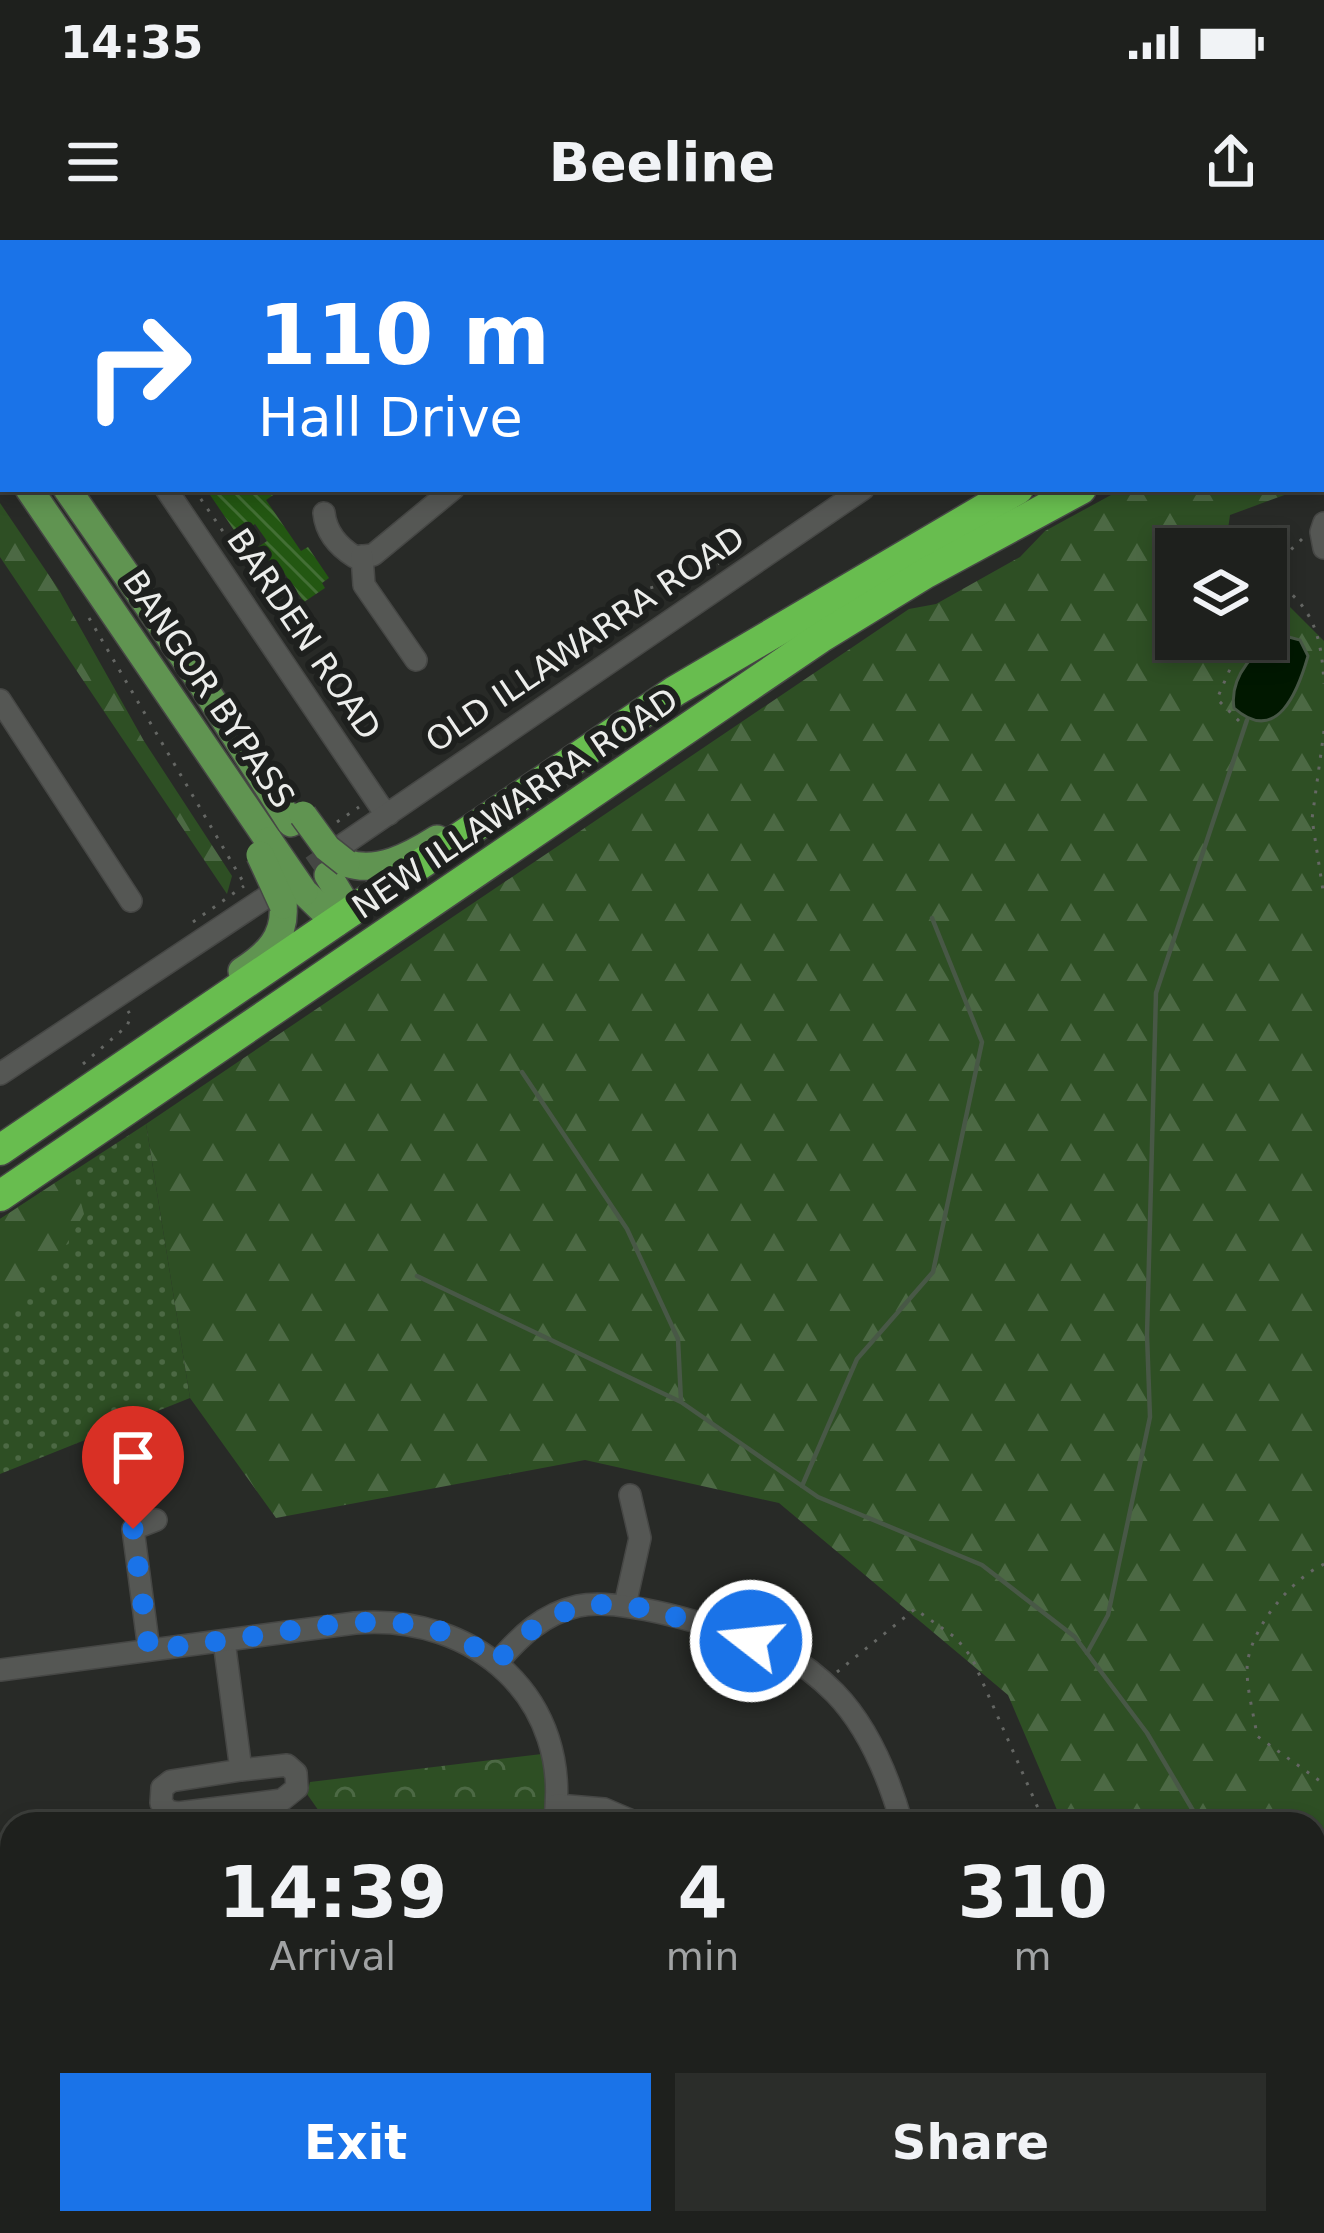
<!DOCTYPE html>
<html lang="en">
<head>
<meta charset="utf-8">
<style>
	body { margin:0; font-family:"DejaVu Sans",sans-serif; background:#2b2d2a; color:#f1f3f6; height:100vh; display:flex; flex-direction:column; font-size:45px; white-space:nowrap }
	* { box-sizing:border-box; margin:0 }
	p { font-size:39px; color:#a1a3a4 }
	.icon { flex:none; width:66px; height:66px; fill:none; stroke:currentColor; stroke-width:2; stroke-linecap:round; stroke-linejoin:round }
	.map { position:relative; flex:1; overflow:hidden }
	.details { position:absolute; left:0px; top:1572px; width:1326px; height:423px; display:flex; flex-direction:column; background:#1e201d; border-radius:36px 36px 0 0; box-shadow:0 6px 18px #0003,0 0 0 3px #3c3e3b }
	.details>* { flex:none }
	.hud { position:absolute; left:0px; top:0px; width:1326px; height:252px; box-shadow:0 6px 18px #0003,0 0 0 3px #3c3e3b; background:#1a73e8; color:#fff; overflow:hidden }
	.fabs { position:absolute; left:1155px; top:288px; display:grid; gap:24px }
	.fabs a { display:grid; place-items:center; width:132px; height:132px; border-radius:0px; background:#1e201d; box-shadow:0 6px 18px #0003,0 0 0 3px #3c3e3b; font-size:60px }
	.pin { position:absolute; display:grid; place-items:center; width:102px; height:102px; color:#fff; margin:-123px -51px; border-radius:50% 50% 50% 0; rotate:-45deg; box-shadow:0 0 12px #0007 }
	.pin .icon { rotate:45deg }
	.me { position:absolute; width:132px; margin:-66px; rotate:286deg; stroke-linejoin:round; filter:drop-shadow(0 0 9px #0008) }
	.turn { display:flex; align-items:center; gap:42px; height:252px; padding:0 60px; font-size:54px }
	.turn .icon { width:156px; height:156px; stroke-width:2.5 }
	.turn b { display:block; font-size:84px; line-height:102px }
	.eta { display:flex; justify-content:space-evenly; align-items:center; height:204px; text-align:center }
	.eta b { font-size:72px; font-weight:700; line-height:84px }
	.button { display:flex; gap:24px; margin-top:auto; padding:24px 60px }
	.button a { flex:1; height:138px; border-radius:0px; background:#1a73e8; color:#fff; font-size:48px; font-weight:700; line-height:138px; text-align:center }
	.button a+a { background:#2b2d2a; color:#f1f3f6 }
	.status { display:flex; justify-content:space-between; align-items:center; height:84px; padding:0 60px; background:#1e201d; direction:ltr }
	.status svg { height:33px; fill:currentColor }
	header { display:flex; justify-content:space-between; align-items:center; height:156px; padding:0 60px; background:#1e201d; font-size:54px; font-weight:700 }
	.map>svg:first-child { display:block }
</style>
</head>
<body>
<div class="status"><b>14:35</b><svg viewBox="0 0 49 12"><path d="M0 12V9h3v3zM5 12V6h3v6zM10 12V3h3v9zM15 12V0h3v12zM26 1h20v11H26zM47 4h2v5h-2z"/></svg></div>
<header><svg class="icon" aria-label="menu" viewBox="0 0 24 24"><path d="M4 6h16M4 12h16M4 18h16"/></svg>Beeline<svg class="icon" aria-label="share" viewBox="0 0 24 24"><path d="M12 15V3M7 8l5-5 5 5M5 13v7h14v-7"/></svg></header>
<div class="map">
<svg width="1324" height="1993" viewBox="0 0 1324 1993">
	<defs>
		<pattern id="grass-dots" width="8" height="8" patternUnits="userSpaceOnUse" patternTransform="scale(3)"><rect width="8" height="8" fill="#2e4f24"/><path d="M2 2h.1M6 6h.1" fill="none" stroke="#4c6944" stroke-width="1.8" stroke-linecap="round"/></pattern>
		<pattern id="forest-firs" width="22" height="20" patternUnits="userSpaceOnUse" patternTransform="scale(3)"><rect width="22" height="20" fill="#2e4f24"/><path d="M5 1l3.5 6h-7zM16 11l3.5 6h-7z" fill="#4c6944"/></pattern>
		<pattern id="park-crowns" width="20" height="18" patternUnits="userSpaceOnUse" patternTransform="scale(3)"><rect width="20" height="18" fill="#2e4f24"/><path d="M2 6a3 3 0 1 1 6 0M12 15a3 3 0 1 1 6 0" fill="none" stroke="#4c6944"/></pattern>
		<pattern id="building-back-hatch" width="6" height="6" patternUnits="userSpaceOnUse" patternTransform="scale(3)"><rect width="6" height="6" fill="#235712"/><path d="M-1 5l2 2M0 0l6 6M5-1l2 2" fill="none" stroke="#436f35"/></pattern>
	</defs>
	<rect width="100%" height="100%" fill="#282a27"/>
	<!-- grass -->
	<path fill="url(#grass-dots)" d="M146 884 190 1158 0 1234V979Z"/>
	<!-- forest -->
	<g fill="url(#forest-firs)">
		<path d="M1122 249H1301L1230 275 1226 303 1231 309H1176V399H1266V343L1324 401V1993H558L593 1983H1314V1584H1063L1008 1455 779 1263 585 1220 276 1278 190 1158 146 884 909 369 936 364 1020 317 1045 291Z"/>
		<path d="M0 263 59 350 144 501 232 636 227 654 0 317Z"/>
		<path d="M73 931 84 974 60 1015 0 1080V979Z"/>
	</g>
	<!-- park -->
	<path fill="url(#park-crowns)" d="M542 1514 547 1543 544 1584H328L307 1554 310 1542Z"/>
	<!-- water -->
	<path fill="#011800" stroke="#485846" stroke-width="3" d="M1285 396 1300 400 1308 416C1298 451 1277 506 1234 468 1229 437 1256 405 1285 396Z"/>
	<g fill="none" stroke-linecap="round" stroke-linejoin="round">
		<!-- stream -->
		<g stroke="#485846" stroke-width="4.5">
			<path d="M522 832 627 989 678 1099 681 1161"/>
			<path d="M417 1036 681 1162 818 1257 982 1325 1075 1397 1147 1493 1201 1584"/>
			<path d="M802 1246 857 1119 933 1032 982 802 932 678"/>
			<path d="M1087 1413 1108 1375 1150 1177 1147 1095 1156 753 1247 480"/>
			<path d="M1314 1744 1322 1761"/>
			<path d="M1314 1769 1324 1760"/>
			<path d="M1169 1993 1177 1983"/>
		</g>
	</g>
	<!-- building -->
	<path fill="url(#building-back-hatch)" d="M206 249H282L266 260 301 311 308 307 329 338 322 343 325 348 304 362 282 330 270 338 252 311 267 301 255 284 238 296Z"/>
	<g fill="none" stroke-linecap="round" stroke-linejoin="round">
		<!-- minor-tunnel -->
		<path stroke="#454744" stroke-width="21" stroke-dasharray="21 10" stroke-linecap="butt" d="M286 644 344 604"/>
		<!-- minor casing -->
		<g stroke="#464745" stroke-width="24">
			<g id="minor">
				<path d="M0 0 3 5"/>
				<path d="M674 0 676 3"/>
				<path d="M997 0 999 3"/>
				<path d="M440 3 444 0"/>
				<path d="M1221 3 1226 0"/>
				<path d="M166 249 380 566 389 574"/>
				<path d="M324 273C326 293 339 307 355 317L373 315 453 249"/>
				<path d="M1324 283 1321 292 1324 308"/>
				<path d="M362 316 364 345 416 420"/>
				<path d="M0 460 131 661"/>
				<path d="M344 604 863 249"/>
				<path d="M0 834 265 658"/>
				<path d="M625 1365 640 1298 630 1255"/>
				<path d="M224 1401 241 1530 287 1525 296 1533 297 1548 282 1560 178 1573 168 1571 161 1563 162 1548 171 1541 241 1530"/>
				<path d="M149 1410 133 1289 156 1280"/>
				<path d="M497 1423C520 1396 543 1374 578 1366 623 1356 742 1392 784 1414 803 1424 820 1438 835 1453 869 1488 889 1538 902 1584"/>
				<path d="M0 1430 355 1383C475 1373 574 1459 554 1584"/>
				<path d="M557 1565 604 1569 639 1584"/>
				<path d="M0 1692 12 1709"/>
				<path d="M0 1731 12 1722"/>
				<path d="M426 1993 447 1983"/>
			</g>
		</g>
		<!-- major casing -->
		<g stroke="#464745" stroke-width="30">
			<g id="major">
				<path d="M0 148 3 153"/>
				<path d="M0 204 3 209"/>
				<path d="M29 249 269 601"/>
				<path d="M67 249 196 435 291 583"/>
				<path d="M346 623C377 634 410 616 437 599"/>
				<path d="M328 635 351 673"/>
				<path d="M304 652 336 683"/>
				<path d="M242 731C267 715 286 697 283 665"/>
			</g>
		</g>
		<!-- highway casing -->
		<g stroke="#464745" stroke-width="33">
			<g id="highway">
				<path d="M1323 84H1324"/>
				<path d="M1323 116H1324"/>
				<path d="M0 910 675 451 1018 249"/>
				<path d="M0 956 820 398 926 333 1081 249"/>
			</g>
		</g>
		<!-- path -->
		<g stroke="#656764" stroke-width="3" stroke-dasharray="3 9" stroke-linecap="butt">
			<path d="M1191 3 1195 0"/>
			<path d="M194 249 280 375 284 388"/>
			<path d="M1302 299 1279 321 1281 346C1316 370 1322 404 1324 444"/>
			<path d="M1266 361 1280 347"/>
			<path d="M89 378 245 645"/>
			<path d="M629 384 630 364 638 351 681 340 719 323"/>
			<path d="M1239 481 1217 459 1243 399"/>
			<path d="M1324 491 1312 579 1324 657"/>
			<path d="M337 582 359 567"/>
			<path d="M193 682 244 646"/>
			<path d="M83 824 127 786 131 776 128 771"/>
			<path d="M1324 1324C1291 1340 1256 1382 1248 1419 1244 1441 1254 1474 1257 1496L1324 1544"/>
			<path d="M837 1432 915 1369 956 1398 972 1418 1045 1584"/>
			<path d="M1314 1587 1324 1588"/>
			<path d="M1083 1993 1084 1983"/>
		</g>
		<!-- minor -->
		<use href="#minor" stroke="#555754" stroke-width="21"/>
		<!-- major -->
		<use href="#major" stroke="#609451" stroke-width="27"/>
		<!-- highway -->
		<use href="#highway" stroke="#68bd4f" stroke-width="30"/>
		<!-- major-bridge casing -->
		<g stroke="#464745" stroke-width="30" stroke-linecap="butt">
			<g id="major-bridge">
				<path d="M303 575 327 608 346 623"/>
				<path d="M269 601 304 652"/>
				<path d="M260 615 283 665"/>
			</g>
		</g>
		<!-- major-bridge -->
		<use href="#major-bridge" stroke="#609451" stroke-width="27"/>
	</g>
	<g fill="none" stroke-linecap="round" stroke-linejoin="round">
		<!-- route -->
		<path stroke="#1a73e8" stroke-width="21" stroke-dasharray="0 37.8" d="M133 1289 149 1410C189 1405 228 1400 268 1394 347 1382 431 1365 496 1423 580 1328 647 1370 751 1401"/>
	</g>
	<g text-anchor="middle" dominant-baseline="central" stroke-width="12" stroke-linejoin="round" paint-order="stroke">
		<!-- street labels -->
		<g font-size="33" fill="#ecedeb" stroke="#1e201e">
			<text transform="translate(304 394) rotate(56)">BARDEN ROAD</text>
			<text transform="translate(585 399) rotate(-34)">OLD ILLAWARRA ROAD</text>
			<text transform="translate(209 449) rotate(56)">BANGOR BYPASS</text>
			<text transform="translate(515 563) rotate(-34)">NEW ILLAWARRA ROAD</text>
		</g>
	</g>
</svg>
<div class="fabs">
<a><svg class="icon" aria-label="layers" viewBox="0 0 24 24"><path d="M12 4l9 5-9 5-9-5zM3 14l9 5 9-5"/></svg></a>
</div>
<div class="pin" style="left:133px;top:1289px;background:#d93025"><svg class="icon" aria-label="arrive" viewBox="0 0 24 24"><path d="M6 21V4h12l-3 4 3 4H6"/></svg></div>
<svg class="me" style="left:751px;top:1401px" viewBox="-20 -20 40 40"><circle r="17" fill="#1a73e8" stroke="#fff" stroke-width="3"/><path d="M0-11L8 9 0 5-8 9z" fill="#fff"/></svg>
<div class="hud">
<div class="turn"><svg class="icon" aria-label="right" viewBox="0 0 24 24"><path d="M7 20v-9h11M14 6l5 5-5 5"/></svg><div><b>110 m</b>Hall Drive</div></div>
</div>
<section class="details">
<div class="eta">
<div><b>14:39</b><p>Arrival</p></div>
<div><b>4</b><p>min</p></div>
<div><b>310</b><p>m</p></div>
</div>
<div class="button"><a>Exit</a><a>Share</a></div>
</section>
</div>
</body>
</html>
